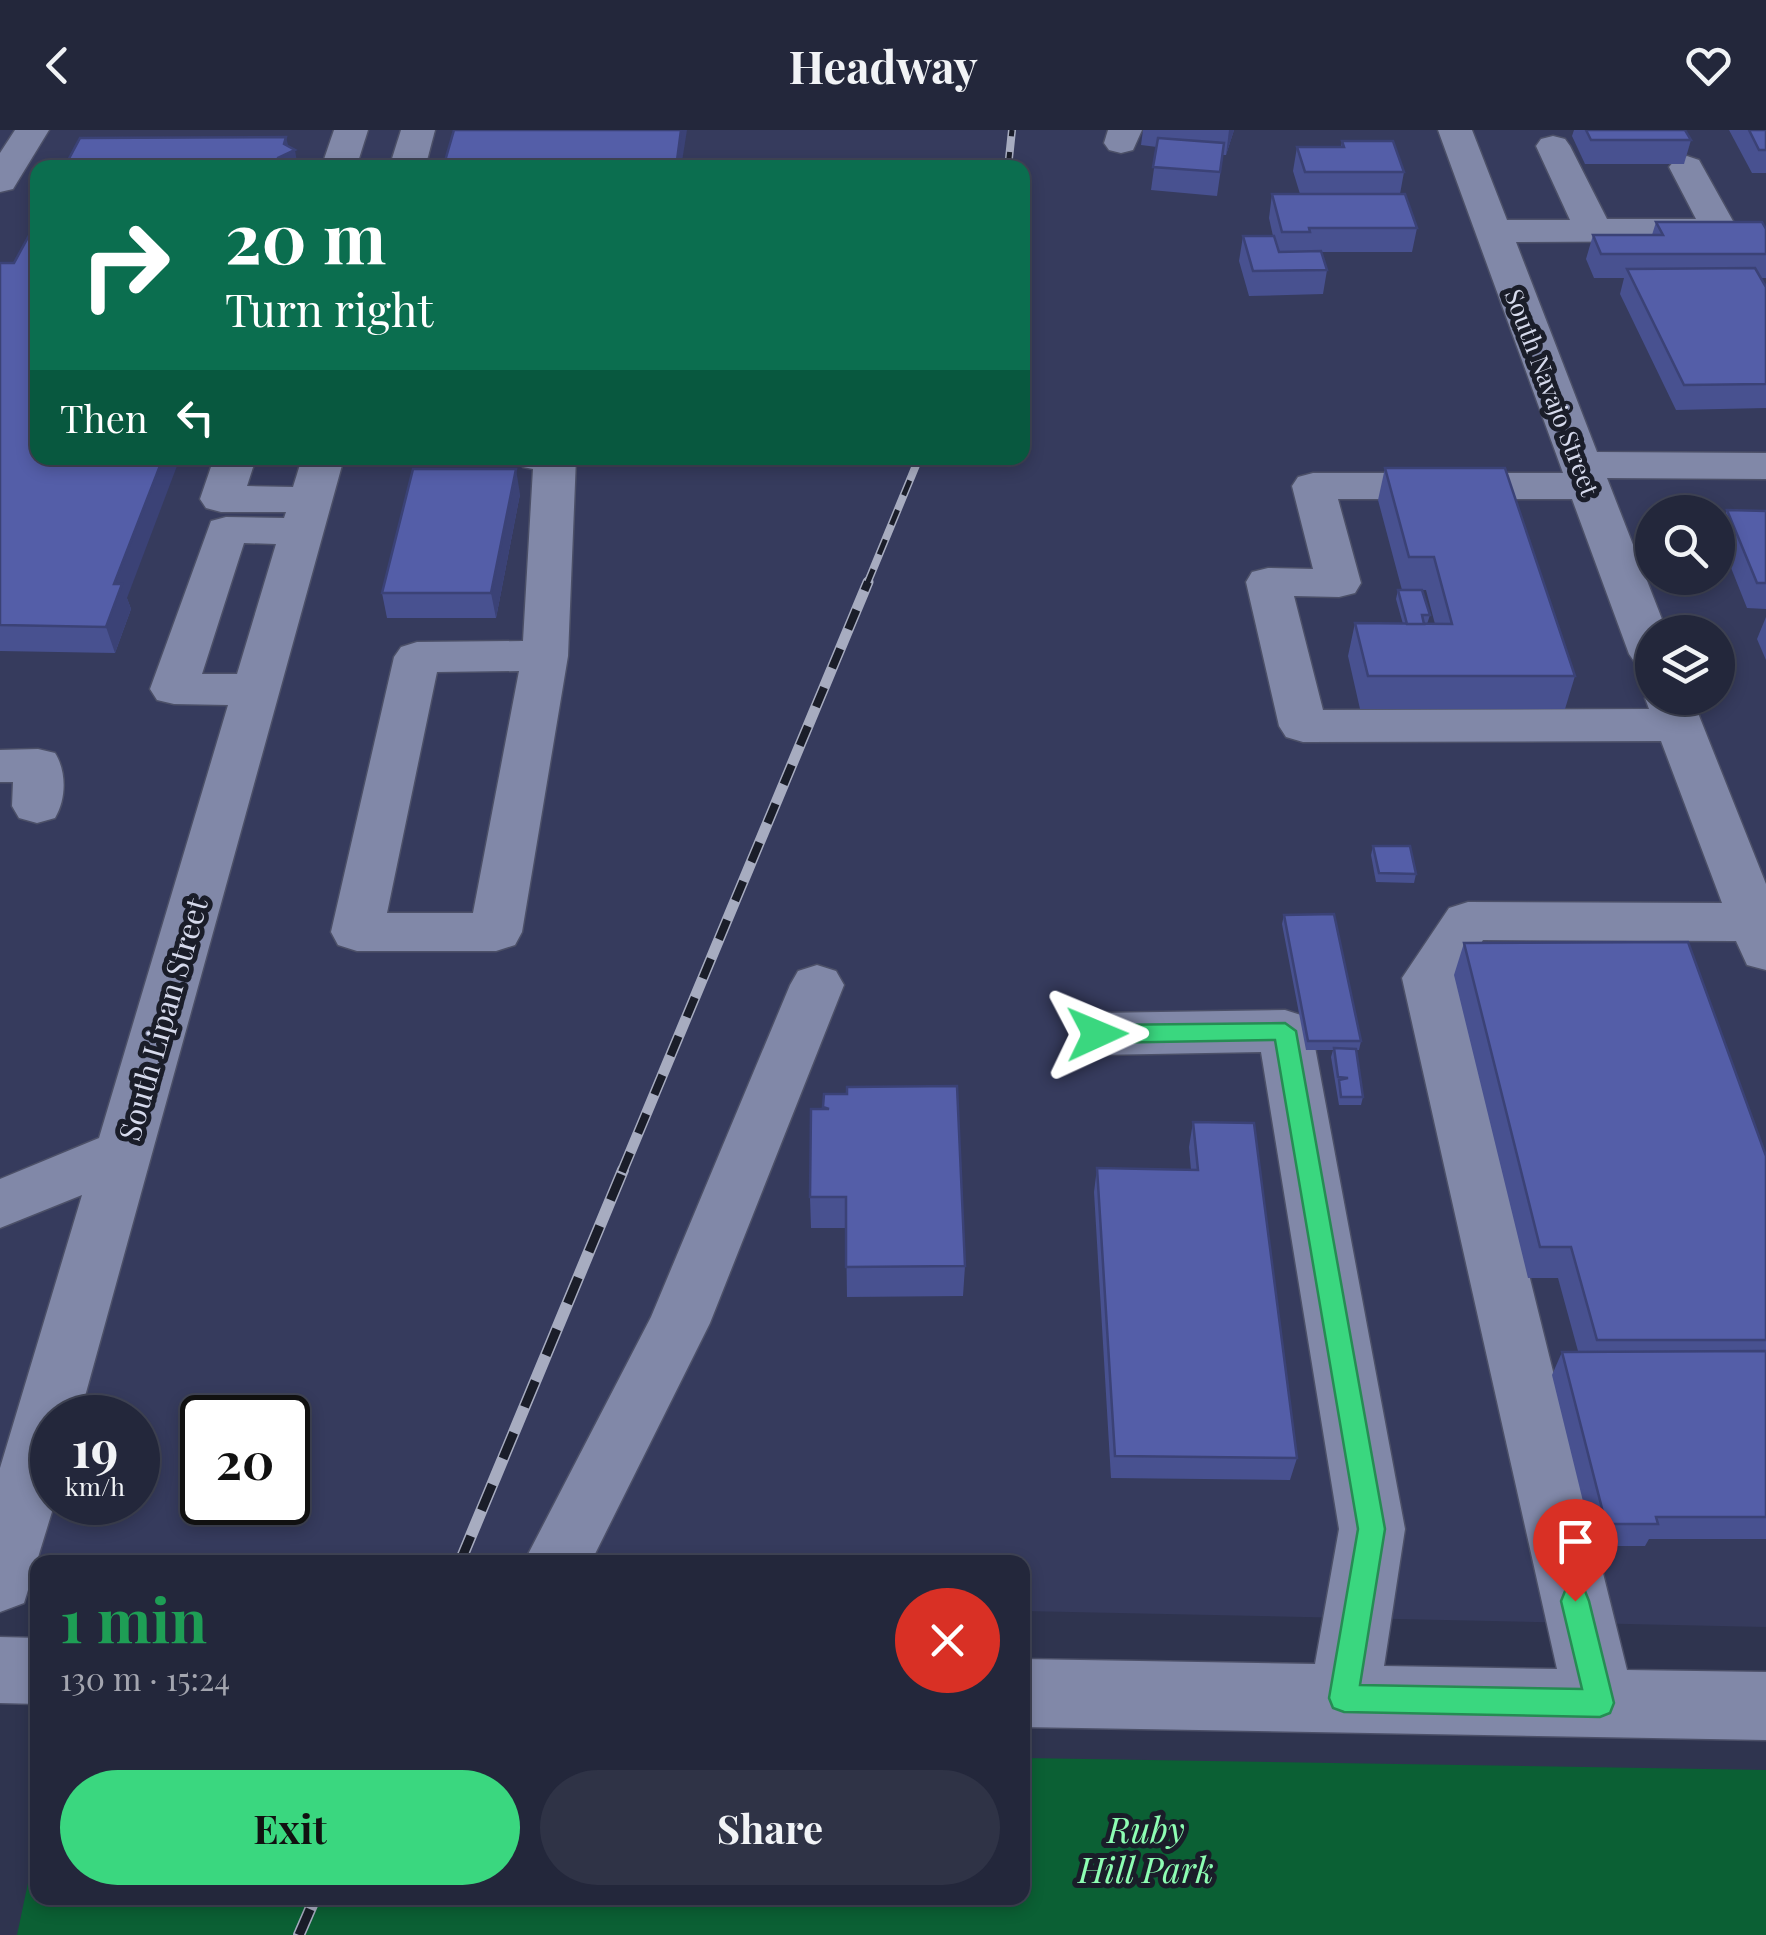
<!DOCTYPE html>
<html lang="en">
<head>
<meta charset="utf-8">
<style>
	body { margin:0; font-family:"Playfair Display",serif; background:#2f3346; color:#f1f3f6; height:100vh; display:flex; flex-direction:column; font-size:38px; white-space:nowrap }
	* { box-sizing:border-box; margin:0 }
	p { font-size:32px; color:#a3a5af }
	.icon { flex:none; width:55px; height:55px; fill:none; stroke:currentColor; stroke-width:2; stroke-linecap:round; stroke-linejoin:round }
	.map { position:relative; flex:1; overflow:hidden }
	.details { position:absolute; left:30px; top:1425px; width:1000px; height:350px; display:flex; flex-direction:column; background:#23273b; border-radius:20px; box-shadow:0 5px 15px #0003,0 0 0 2px #404455 }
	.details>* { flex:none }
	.hud { position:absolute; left:30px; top:30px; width:1000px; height:305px; border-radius:20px; box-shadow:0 5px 15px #0003,0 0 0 2px #404455; background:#0b6e4f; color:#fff; overflow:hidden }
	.controls { position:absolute; left:1635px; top:365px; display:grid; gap:20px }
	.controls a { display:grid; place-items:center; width:100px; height:100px; border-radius:50%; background:#23273b; box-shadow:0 5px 15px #0003,0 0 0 2px #404455; font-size:50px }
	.speed { position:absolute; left:30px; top:1265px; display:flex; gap:20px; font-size:50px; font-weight:700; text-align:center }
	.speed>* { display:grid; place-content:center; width:130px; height:130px; border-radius:50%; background:#23273b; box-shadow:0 5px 15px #0003,0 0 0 2px #404455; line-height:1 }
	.speed small { font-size:25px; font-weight:400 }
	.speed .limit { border:5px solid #111; border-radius:15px; background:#fff; color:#111 }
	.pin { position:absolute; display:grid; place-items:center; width:85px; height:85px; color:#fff; margin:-102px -42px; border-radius:50% 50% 50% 0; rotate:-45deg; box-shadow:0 0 10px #0007 }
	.pin .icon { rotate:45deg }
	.me { position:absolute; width:110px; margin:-55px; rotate:89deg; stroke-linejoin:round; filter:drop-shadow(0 0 8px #0008) }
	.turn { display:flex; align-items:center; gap:35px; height:210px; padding:0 30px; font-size:45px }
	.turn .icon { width:130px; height:130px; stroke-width:2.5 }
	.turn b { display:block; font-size:70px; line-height:85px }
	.then { display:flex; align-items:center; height:95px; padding:0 30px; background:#0003; gap:20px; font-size:38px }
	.round { display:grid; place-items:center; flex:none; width:105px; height:105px; border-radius:52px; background:#2f3346 }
	.summary { display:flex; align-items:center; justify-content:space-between; height:170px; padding:0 30px }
	h1 { font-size:60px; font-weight:700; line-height:75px; color:#1e9e55 }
	.action { display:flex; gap:20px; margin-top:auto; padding:20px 30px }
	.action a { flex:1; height:115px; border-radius:60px; background:#3ad77f; color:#111; font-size:40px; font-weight:700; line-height:115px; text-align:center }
	.action a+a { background:#2f3346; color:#f1f3f6 }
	header { display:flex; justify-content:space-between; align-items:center; height:130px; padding:0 30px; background:#23273b; font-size:45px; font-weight:700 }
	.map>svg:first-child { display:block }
</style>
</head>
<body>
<header><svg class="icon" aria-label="back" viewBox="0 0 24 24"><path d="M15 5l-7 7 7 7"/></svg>Headway<svg class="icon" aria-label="heart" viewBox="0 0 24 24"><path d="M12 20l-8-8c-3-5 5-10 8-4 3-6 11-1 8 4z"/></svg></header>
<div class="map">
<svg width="1766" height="1805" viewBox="0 0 1766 1805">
	<rect width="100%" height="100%" fill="#2f344f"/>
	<!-- built -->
	<path fill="#363b5d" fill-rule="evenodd" d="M0 0H1766V1497L1023 1481 1022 1432H38L37 1460 0 1459ZM38 38H1022V328H38ZM1652 382H1718V448H1652ZM1652 502H1718V568H1652ZM52 1288H138V1372H52ZM202 1288H288V1372H202Z"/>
	<!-- green -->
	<path fill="#0b6034" d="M1023 1628 1766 1640V1805H17L37 1710 38 1768H1022Z"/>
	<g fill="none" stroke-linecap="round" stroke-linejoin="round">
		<!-- minor casing -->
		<g stroke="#4c5068" stroke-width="3">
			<g id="minor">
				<path d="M15 0H49L13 59 0 62V23Z"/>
				<path d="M334 0H368L356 38H321Z"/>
				<path d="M401 0H435L425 38H389Z"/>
				<path d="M1108 0H1142L1133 20 1121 23 1109 20 1104 13Z"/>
				<path d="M1438 0H1472L1507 90H1570L1536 16 1541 9 1553 6 1565 9 1570 16 1607 89H1696L1669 37 1675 30 1687 26 1699 30 1738 100 1733 108 1720 111 1516 112 1597 322 1766 323V349L1607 348 1667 502H1652V539L1636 534 1629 524 1572 369H1338L1361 453 1355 463 1339 467 1294 466 1323 580 1649 579 1645 568 1652 557V568H1692L1766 754V840L1747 835 1736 811 1483 810 1456 850 1627 1540 1766 1542V1610L1022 1597V1529L1315 1534 1339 1399 1261 922 1097 925 1078 919 1069 904 1078 889 1097 883 1285 880 1304 886 1312 901 1405 1399 1384 1536 1557 1539 1402 848 1449 778 1468 772 1722 773 1661 611 1303 612 1286 607 1279 596 1246 452 1252 442 1268 438 1313 439 1292 356 1298 347 1313 343H1563Z"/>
				<path d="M214 328H256L247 356 293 357 302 328H344L79 1288H52L55 1372 24 1473 0 1482V1338L82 1065 0 1098V1049L99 1008 228 575 174 574 157 570 150 559 211 391 226 387 284 388 286 382H221L206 378 200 369ZM244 413 276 414 237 544H202Z"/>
				<path d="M517 328H576L568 526 522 802 515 815 496 821H357L338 815 331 802 394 527 401 517 417 512 523 511 533 339 523 337ZM519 541 473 783H387L437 542Z"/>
				<path d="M38 619 55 623C67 642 66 670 55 688L37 693 19 688 12 676 13 652H0V620Z"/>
				<path d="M817 835 836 841 844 855 710 1193 591 1432H524L651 1187 790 855 798 841Z"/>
				<path d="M0 1507 38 1508V1574L0 1573Z"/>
			</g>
		</g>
		<!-- minor -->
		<use href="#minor" fill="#8188a8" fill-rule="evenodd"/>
		<!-- rail-far2 casing -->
		<g stroke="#a7acc0" stroke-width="8">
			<g id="rail-far2">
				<path d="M1008 38 1012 0"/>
				<path d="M867 454 919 328"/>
			</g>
		</g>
		<!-- rail-far1 casing -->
		<g stroke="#a7acc0" stroke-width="11">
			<path id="rail-far1" d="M622 1042 868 452"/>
		</g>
		<!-- rail casing -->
		<g stroke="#a7acc0" stroke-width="12">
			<g id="rail">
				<path d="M460 1432 623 1040"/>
				<path d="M299 1805 315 1768"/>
			</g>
		</g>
		<!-- rail-far2 -->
		<use href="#rail-far2" stroke="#1a1d29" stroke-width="5" stroke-dasharray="16" stroke-linecap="butt"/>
		<!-- rail-far1 -->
		<use href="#rail-far1" stroke="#1a1d29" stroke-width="8" stroke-dasharray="21" stroke-linecap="butt"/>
		<!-- rail -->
		<use href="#rail" stroke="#1a1d29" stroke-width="9" stroke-dasharray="28" stroke-linecap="butt"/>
	</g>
	<!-- wall -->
	<g fill="#485190" fill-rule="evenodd">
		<path d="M1143 0H1234L1226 25H1223L1217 66 1151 60 1157 17 1141 15Z"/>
		<path d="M1574 0H1685L1691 10 1684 34H1585L1572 6Z"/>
		<path d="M1729 0H1766V43H1752Z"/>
		<path d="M1342 11 1404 42 1400 64 1417 98 1412 122H1321L1327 140 1323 164 1249 166 1239 131 1243 106H1273L1269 88 1272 64H1300L1293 41 1297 17H1341Z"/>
		<path d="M1656 92 1766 99V148H1761L1766 157V278L1676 280 1620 164 1624 148H1594L1586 129 1593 105H1652Z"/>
		<path d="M0 133 131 479 115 523 0 521Z"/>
		<path d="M1385 338 1575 546 1565 579H1360L1348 526 1355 493 1403 494 1396 469 1398 460H1402L1378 370ZM1422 460H1426L1435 494H1427L1430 485Z"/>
		<path d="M520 364 496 488H387L382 463Z"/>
		<path d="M1727 380 1766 381V479L1747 478 1718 405Z"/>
		<path d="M1766 487V530L1757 509Z"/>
		<path d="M1373 716 1416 744 1414 753 1376 752 1371 725Z"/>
		<path d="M1284 785 1361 911 1359 920H1356L1363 967 1361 975H1339L1331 927 1333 920H1306L1282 794Z"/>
		<path d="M1464 813 1766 1026V1409H1649L1645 1416H1594L1552 1245 1562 1222 1578 1221 1558 1148H1528L1454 845Z"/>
		<path d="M824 964 965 1136 963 1166 847 1167 846 1098H811L810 1067 823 979Z"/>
		<path d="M1193 992 1297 1328 1290 1350 1111 1348 1094 1062 1097 1038 1191 1040 1189 1017Z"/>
	</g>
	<!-- shaded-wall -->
	<g fill="#3b4276">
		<path d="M681 0H687L681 38H676Z"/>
		<path d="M1229 0H1234L1226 25Z"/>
		<path d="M286 7 290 23 295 20 298 38H275Z"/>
		<path d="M163 328H180L127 468 131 479 115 523 106 497 114 454Z"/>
		<path d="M516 339 520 364 496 488 491 463Z"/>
	</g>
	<!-- building -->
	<g fill="#545ea8" stroke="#3b4276" stroke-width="2.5">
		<path d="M454 0H681L676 38H443Z"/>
		<path d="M1586 0H1685L1691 10H1591Z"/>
		<path d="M1749 0H1766V20H1759Z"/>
		<path d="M286 7 284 14 295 20 278 28 275 38H64L80 8Z"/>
		<path d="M1158 8 1224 13 1220 42 1153 37Z"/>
		<path d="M1342 11H1393L1404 42H1305L1297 17H1344Z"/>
		<path d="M1272 64H1405L1417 98H1309L1310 102H1282Z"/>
		<path d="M38 89V328H163L114 454H122L106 497 0 495V133H14Z"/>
		<path d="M1656 92H1762L1766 99V124H1601L1593 105H1663Z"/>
		<path d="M1243 106H1274L1279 122 1321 121 1327 140 1253 141Z"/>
		<path d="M1755 138 1766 157V254L1684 255 1627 139Z"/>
		<path d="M1385 338H1505L1575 546H1368L1355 493 1452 494 1434 427H1409Z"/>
		<path d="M413 339H516L491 463H382Z"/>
		<path d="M1727 380 1766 381V453H1757Z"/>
		<path d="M1398 460H1422L1430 485H1422L1424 494H1407Z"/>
		<path d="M1373 716H1410L1416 744 1379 743Z"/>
		<path d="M1334 784 1361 911H1308L1284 785Z"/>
		<path d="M1688 812 1766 1026V1210H1597L1571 1117H1540L1464 813Z"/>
		<path d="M1334 918 1356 919 1363 967H1341L1339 950 1348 948 1338 947Z"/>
		<path d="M957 956 965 1136 846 1137V1067H810L811 979H829L823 977 824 964H847V957Z"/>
		<path d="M1193 992 1254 993 1297 1328 1115 1326 1097 1038 1198 1040Z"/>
		<path d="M1766 1221V1387H1656L1658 1394H1606L1562 1222Z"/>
	</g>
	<!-- route -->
	<path fill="#3ad77f" stroke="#268c53" stroke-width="2.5" d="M1285 893 1296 901 1385 1399 1360 1555 1582 1559 1561 1471 1565 1461 1575 1458 1585 1461 1589 1471 1614 1573 1610 1583 1600 1587 1344 1582 1333 1578 1329 1568 1358 1399 1275 910 1097 913 1086 904 1097 895Z"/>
	<g text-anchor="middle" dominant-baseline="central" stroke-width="10" stroke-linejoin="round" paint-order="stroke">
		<!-- far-street labels -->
		<g font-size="25" fill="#d6daec" stroke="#1a1d29">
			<text transform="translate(1553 262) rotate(69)">South Navajo Street</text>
		</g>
		<!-- street labels -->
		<g font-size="30" fill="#d6daec" stroke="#1a1d29">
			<text transform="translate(162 889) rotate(-74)">South Lipan Street</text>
		</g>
		<!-- near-park labels -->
		<g font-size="35" font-style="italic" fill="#8dfeb3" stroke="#1a1d29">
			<text x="1146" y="1698">Ruby<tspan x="1146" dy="40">Hill Park</tspan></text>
		</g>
	</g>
</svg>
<div class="controls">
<a><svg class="icon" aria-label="search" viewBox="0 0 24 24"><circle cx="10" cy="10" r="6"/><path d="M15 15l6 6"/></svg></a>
<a><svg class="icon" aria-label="layers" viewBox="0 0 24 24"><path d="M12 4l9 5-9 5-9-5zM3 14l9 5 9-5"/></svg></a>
</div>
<div class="speed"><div>19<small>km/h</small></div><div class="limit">20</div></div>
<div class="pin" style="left:1575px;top:1471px;background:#d93025"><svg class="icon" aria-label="arrive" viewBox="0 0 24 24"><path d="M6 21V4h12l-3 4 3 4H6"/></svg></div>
<svg class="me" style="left:1097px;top:904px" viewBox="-20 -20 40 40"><path d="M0-17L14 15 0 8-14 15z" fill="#3ad77f" stroke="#fff" stroke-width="4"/></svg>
<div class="hud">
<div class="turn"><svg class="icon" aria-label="right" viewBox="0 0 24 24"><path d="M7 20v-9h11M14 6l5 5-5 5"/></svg><div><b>20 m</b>Turn right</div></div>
<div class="then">Then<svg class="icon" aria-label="left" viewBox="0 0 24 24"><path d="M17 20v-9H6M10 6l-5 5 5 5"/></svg></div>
</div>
<section class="details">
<div class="summary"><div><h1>1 min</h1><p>130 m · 15:24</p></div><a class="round" style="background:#d93025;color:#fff"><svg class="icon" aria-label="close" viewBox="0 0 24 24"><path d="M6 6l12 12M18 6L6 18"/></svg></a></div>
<div class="action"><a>Exit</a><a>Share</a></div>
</section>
</div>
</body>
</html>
